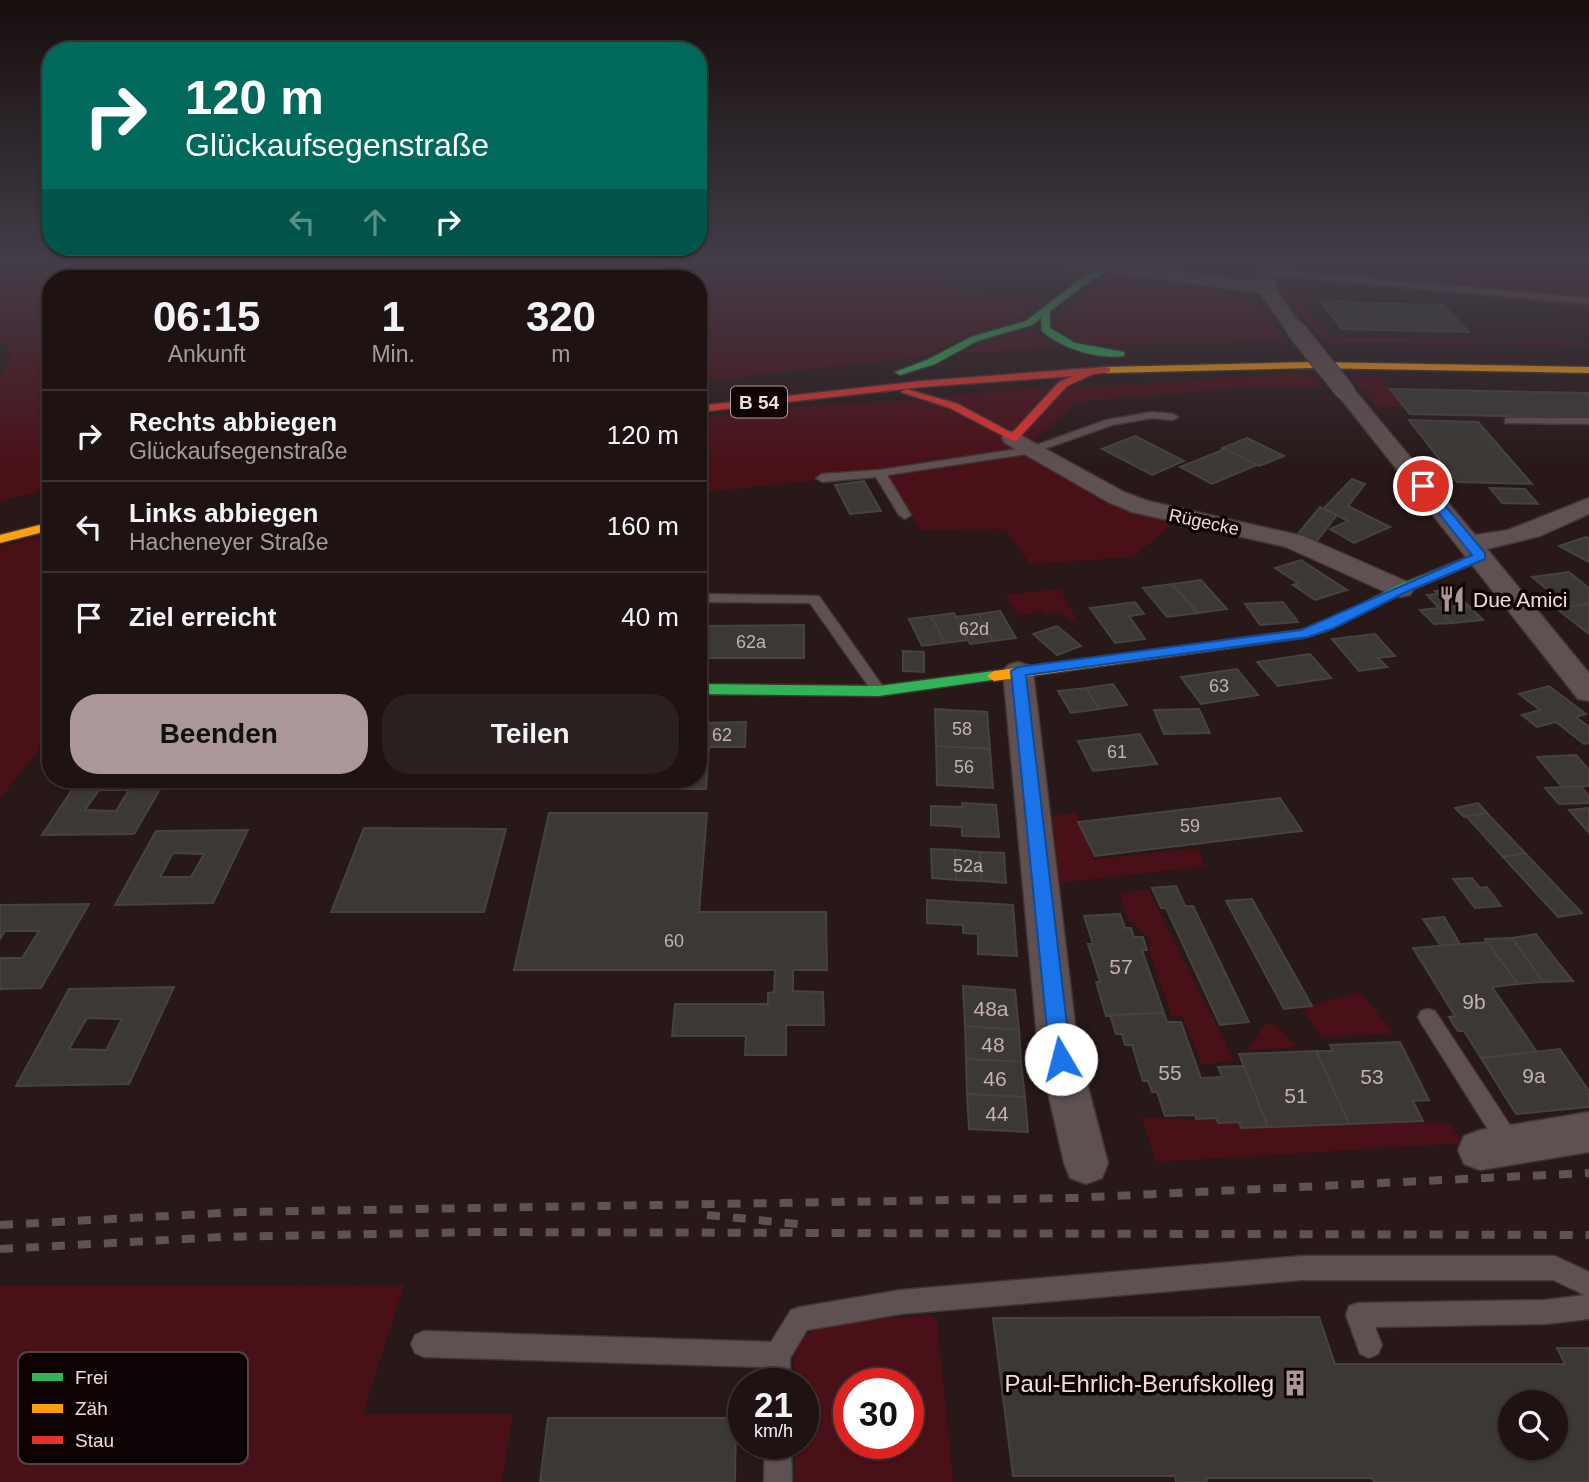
<!DOCTYPE html>
<html lang="de">
<head>
<meta charset="utf-8">
<style>
	body { margin:0; font-family:Arial,sans-serif; background:#2b2020; color:#f1f3f6; height:100vh; display:flex; flex-direction:column; font-size:26px; white-space:nowrap }
	* { box-sizing:border-box; margin:0 }
	p { font-size:23px; color:#a19e9f }
	.icon { flex:none; width:38px; height:38px; fill:none; stroke:currentColor; stroke-width:2; stroke-linecap:round; stroke-linejoin:round }
	.map { position:relative; flex:1; overflow:hidden }
	.side { position:absolute; left:42px; top:270px; width:665px; height:518px; display:flex; flex-direction:column; background:#1e1212; border-radius:28px; box-shadow:0 2px 5px #0004,0 0 0 2px #3c3232 }
	.side>* { flex:none }
	.guide { position:absolute; left:42px; top:42px; width:665px; height:214px; border-radius:28px; box-shadow:0 2px 5px #0004,0 0 0 2px #3c3232; background:#00695c; color:#fff; overflow:hidden }
	.buttons { position:absolute; left:1498px; top:1390px; display:grid; gap:14px }
	.buttons a { display:grid; place-items:center; width:70px; height:70px; border-radius:50%; background:#1e1212; box-shadow:0 2px 5px #0004,0 0 0 2px #3c3232; font-size:35px }
	.speed { position:absolute; left:728px; top:1368px; display:flex; gap:14px; font-size:35px; font-weight:700; text-align:center }
	.speed>* { display:grid; place-content:center; width:91px; height:91px; border-radius:50%; background:#1e1212; box-shadow:0 2px 5px #0004,0 0 0 2px #3c3232; line-height:1 }
	.speed small { font-size:18px; font-weight:400 }
	.speed .limit { border:10px solid #d22; background:#fff; color:#111 }
	.pin { position:absolute; display:grid; place-items:center; width:60px; height:60px; color:#fff; margin:-30px; border:4px solid #fff; border-radius:50%; box-shadow:0 2px 7px #0007 }
	.me { position:absolute; width:77px; margin:-38px; rotate:352deg; stroke-linejoin:round; filter:drop-shadow(0 0 5px #0008) }
	.turn { display:flex; align-items:center; gap:24px; height:147px; padding:0 28px; font-size:32px }
	.turn .icon { width:91px; height:91px; stroke-width:2.5 }
	.turn b { display:block; font-size:49px; line-height:60px }
	.lanes { display:flex; align-items:center; height:66px; padding:0 28px; background:#0003; justify-content:center; gap:35px; direction:ltr }
	.lanes .off { opacity:.35 }
	.eta { display:flex; justify-content:space-evenly; align-items:center; height:119px; text-align:center }
	.eta b { font-size:42px; font-weight:600; line-height:49px }
	.button { display:flex; gap:14px; margin-top:auto; padding:14px 28px }
	.button a { flex:1; height:80px; border-radius:28px; background:#ab9797; color:#111; font-size:28px; font-weight:600; line-height:80px; text-align:center }
	.button a+a { background:#2b2020; color:#f1f3f6 }
	ul { padding:0; list-style:none }
	li { display:flex; align-items:center; gap:21px; height:91px; padding:0 28px; border-top:2px solid #3c3232 }
	li div { flex:1 }
	li b { display:block; font-size:26px }
	li em { font-style:normal }
	.map>svg:first-child { display:block }
</style>
</head>
<body>
<div class="map">
<svg width="1589" height="1482" viewBox="0 0 1589 1482">
	<rect width="100%" height="100%" fill="#281818"/>
	<!-- green -->
	<g fill="#491017" fill-rule="evenodd">
		<path d="M0 261H913L963 290 1041 300 1013 323 972 332 937 351 917 357 698 382V278H51V489L0 501V377L11 358 9 346 0 340Z"/>
		<path d="M1303 261H1589V300L1337 274 1321 263Z"/>
		<path d="M1113 275 1243 295 1257 302 1287 341 1100 345 1079 341 1056 328 1055 321 1106 276Z"/>
		<path d="M1321 281 1589 303V309L1322 283Z"/>
		<path d="M1283 292 1296 293 1328 337 1589 343V346L1324 341Z"/>
		<path d="M1024 332 1034 334 1059 347 960 354 1004 334Z"/>
		<path d="M1305 373 1324 387 1239 388 1077 402 1032 442 1175 521 1134 557 1030 564 1005 529 921 530 884 473 698 493V418L776 408 945 398 944 396 1053 386 1051 389Z"/>
		<path d="M1352 377H1385L1389 389 1405 407 1376 406Z"/>
		<path d="M51 534V735L0 798V546Z"/>
		<path d="M1060 589 1079 625 1058 612 1046 614 1040 610 1027 615H1017L1005 595Z"/>
		<path d="M1076 812 1094 859 1198 848 1205 866 1060 883 1052 816Z"/>
		<path d="M1148 889 1234 1060 1202 1065 1183 1017 1172 1016 1150 955 1149 938 1126 915 1120 894Z"/>
		<path d="M1360 992 1394 1033 1322 1038 1301 1007Z"/>
		<path d="M1274 1024 1298 1047 1247 1050 1264 1025Z"/>
		<path d="M1142 1118 1449 1123 1464 1143 1156 1162Z"/>
		<path d="M404 1285 363 1414H513L502 1482H0V1286Z"/>
		<path d="M931 1315 937 1321 953 1482H795V1444H803V1384H794C794 1368 793 1350 804 1337 817 1320 906 1317 931 1315ZM849 1384H908V1444H849Z"/>
	</g>
	<g fill="none" stroke-linecap="round" stroke-linejoin="round">
		<!-- stream -->
		<g stroke="#771f29" stroke-width="4.5">
			<path d="M305 261 326 263"/>
			<path d="M315 278 327 261"/>
		</g>
	</g>
	<!-- building -->
	<g fill="#3c3935" stroke="#45433f" stroke-width="2" fill-rule="evenodd">
		<path d="M1327 300 1359 303 1382 330 1342 329 1321 302 1329 303Z"/>
		<path d="M1359 303 1443 305 1469 332 1382 330Z"/>
		<path d="M1390 389 1589 393V418L1410 414Z"/>
		<path d="M1409 420 1478 422 1532 484 1457 482Z"/>
		<path d="M1135 436 1184 461 1152 475 1102 449Z"/>
		<path d="M1247 438 1284 456 1259 466 1222 448Z"/>
		<path d="M1225 449 1257 465 1212 484 1180 467Z"/>
		<path d="M1352 479 1365 484 1348 506 1390 527 1354 543 1330 529 1348 521 1324 508Z"/>
		<path d="M864 481 881 511 850 514 835 485Z"/>
		<path d="M1490 488 1525 489 1538 504 1502 503Z"/>
		<path d="M1320 507 1337 515 1316 542 1297 535Z"/>
		<path d="M1586 537 1589 538V562L1559 546Z"/>
		<path d="M1301 560 1347 590 1315 600 1293 585 1298 583 1275 568Z"/>
		<path d="M1569 572 1589 588V604L1569 607 1532 577Z"/>
		<path d="M1201 580 1227 609 1198 613 1172 584Z"/>
		<path d="M1172 584 1198 613 1167 617 1143 588Z"/>
		<path d="M1451 590 1469 606 1439 608 1427 595 1438 594 1435 591Z"/>
		<path d="M1135 602 1144 614 1129 616 1145 639 1115 643 1090 608Z"/>
		<path d="M1283 602 1298 622 1260 625 1245 604Z"/>
		<path d="M1589 604V634L1557 609 1569 607Z"/>
		<path d="M1469 606 1483 620 1453 623 1439 608Z"/>
		<path d="M1439 608 1453 623 1434 624 1420 610Z"/>
		<path d="M1000 611 1016 638 993 641 978 614Z"/>
		<path d="M954 613 968 640 945 643 931 616Z"/>
		<path d="M978 614 993 641 970 644 955 617Z"/>
		<path d="M931 616 945 643 922 646 909 619Z"/>
		<path d="M804 625V658H698V626Z"/>
		<path d="M1057 626 1081 646 1057 655 1033 634Z"/>
		<path d="M1375 634 1395 656 1378 658 1387 667 1359 671 1332 639Z"/>
		<path d="M903 651 924 652V672L903 671Z"/>
		<path d="M1310 654 1331 678 1278 686 1257 662Z"/>
		<path d="M1237 669 1258 695 1201 704 1181 677Z"/>
		<path d="M1113 684 1127 705 1099 709 1086 688Z"/>
		<path d="M1549 686 1586 714 1576 717 1589 727V743L1584 744 1556 722 1537 727 1522 715 1540 710 1519 694Z"/>
		<path d="M1086 688 1099 709 1071 713 1058 691Z"/>
		<path d="M698 700H702L700 723 746 722 745 747H709L706 789H664L665 779H698Z"/>
		<path d="M935 709 987 712 990 749 936 746Z"/>
		<path d="M1199 709 1210 733 1164 734 1154 710Z"/>
		<path d="M1140 734 1157 764 1093 771 1078 741Z"/>
		<path d="M936 746 990 749 993 788 937 785Z"/>
		<path d="M1576 755 1589 770V786L1562 787 1537 757Z"/>
		<path d="M79 779H166L134 834 42 835ZM99 790H129L116 811 85 810Z"/>
		<path d="M1581 786 1589 796V803L1559 804 1545 788Z"/>
		<path d="M1280 798 1302 831 1095 856 1078 822Z"/>
		<path d="M962 803 996 805 999 837 962 836V827L931 825V806L962 807Z"/>
		<path d="M1478 803 1487 813 1464 817 1455 808Z"/>
		<path d="M1589 808V833L1569 810Z"/>
		<path d="M549 813H707L699 912H826L827 970H793V991L823 992 824 1025H786V1055H745L746 1036H672L675 1004H768V993L774 992 775 970H514Z"/>
		<path d="M1487 813 1525 853 1503 857 1466 816Z"/>
		<path d="M364 828 506 829 484 912H331Z"/>
		<path d="M248 830 213 903 115 905 156 831ZM173 853 204 854 191 877H160Z"/>
		<path d="M931 849 955 850 956 880 932 878Z"/>
		<path d="M955 850 980 852 982 881 956 880Z"/>
		<path d="M980 852 1004 853 1006 883 982 881Z"/>
		<path d="M1525 853 1582 913 1558 917 1503 857Z"/>
		<path d="M1472 878 1480 888 1487 887 1501 906 1475 908 1453 879Z"/>
		<path d="M1176 886 1185 906H1193L1249 1022 1220 1025 1166 908H1161L1152 888Z"/>
		<path d="M1252 899 1312 1006 1284 1009 1226 901Z"/>
		<path d="M927 900 1013 905 1017 956 978 954V934L963 933V925L927 923Z"/>
		<path d="M89 904 41 988 0 989V958H22L39 931H5L0 939V905Z"/>
		<path d="M1120 914 1125 928H1131L1134 937H1143L1147 950H1142L1164 1013 1106 1016 1096 982H1100L1088 944H1093L1084 916Z"/>
		<path d="M1444 917 1460 944 1441 946 1423 919Z"/>
		<path d="M1536 934 1560 965 1573 981 1543 982 1512 938Z"/>
		<path d="M1512 938 1543 982 1518 984 1485 939Z"/>
		<path d="M1487 942 1518 984 1492 987 1537 1052 1481 1058 1464 1031H1458L1453 1024 1449 1017 1455 1016 1413 948Z"/>
		<path d="M963 986 1015 990 1019 1030 965 1026Z"/>
		<path d="M174 987 129 1084 16 1086 69 989ZM87 1018 122 1019 106 1050 69 1049Z"/>
		<path d="M1164 1013 1167 1022H1181L1201 1078 1222 1077 1218 1067 1244 1066 1268 1127 1241 1128 1239 1122 1218 1123 1216 1118 1196 1119 1195 1115 1165 1116 1157 1092H1152L1148 1081H1143L1132 1045H1125L1122 1034H1116L1110 1015Z"/>
		<path d="M965 1026 1019 1030 1021 1062 966 1059Z"/>
		<path d="M1400 1042 1429 1100 1413 1101 1423 1121 1349 1124 1316 1051H1333L1330 1045Z"/>
		<path d="M1560 1049 1589 1091V1107L1516 1114 1481 1058Z"/>
		<path d="M1316 1051 1349 1124 1268 1127 1239 1054Z"/>
		<path d="M966 1059 1021 1062 1025 1097 967 1094Z"/>
		<path d="M967 1094 1025 1097 1028 1132 969 1129Z"/>
		<path d="M1319 1317 1335 1364H1565L1557 1348H1589V1482H1374L1372 1478H1206L1207 1482H1176L1175 1476H1013L993 1318ZM1510 1402H1556V1447H1510Z"/>
		<path d="M548 1418H736L735 1482H540Z"/>
	</g>
	<g fill="none" stroke-linecap="round" stroke-linejoin="round">
		<!-- lane casing -->
		<g stroke="#413434" stroke-width="3">
			<g id="lane">
				<path d="M666 261H679C655 276 615 279 587 278Z"/>
				<path d="M1263 269 1589 298V304L1260 274 1259 272Z"/>
				<path d="M442 275 446 278H432L433 276Z"/>
				<path d="M1152 412 1173 414 1178 417 1173 420 1152 418 1112 425 1033 453 887 475 911 515 905 519 899 515 876 477 822 482 816 478 822 474 880 470 1031 447 1106 420Z"/>
				<path d="M1509 418H1589V424L1505 423V419Z"/>
				<path d="M698 594 819 596 886 691 884 694H874L810 603 698 602Z"/>
				<path d="M1428 1009 1435 1011 1517 1136 1520 1143 1517 1150 1509 1153 1501 1150 1421 1023 1418 1017 1421 1011Z"/>
				<path d="M1302 1256H1555L1589 1272V1319L1545 1324 1375 1327 1382 1345 1378 1354 1369 1358 1360 1354 1346 1315 1349 1306 1358 1303 1545 1300 1585 1295 1553 1280H1302L901 1314 807 1330 790 1358V1384H764V1367L424 1357 415 1353 411 1344 415 1335 424 1331 771 1342 791 1310 800 1307 901 1290Z"/>
				<path d="M765 1444H791L792 1482H764Z"/>
			</g>
		</g>
		<!-- street casing -->
		<g stroke="#413434" stroke-width="3">
			<g id="street">
				<path d="M1056 261H1099L1257 282 1259 261H1275C1269 292 1289 307 1305 330L1303 334H1289L1260 293 1064 266Z"/>
				<path d="M1345 385 1352 387 1475 535 1508 530 1589 498V514L1540 536 1487 549 1589 673V701L1578 699 1338 395 1335 391 1338 387Z"/>
				<path d="M1013 431 1124 492 1148 501 1303 536 1410 583 1414 589 1410 595 1401 597 1392 595 1286 547 1132 512 1108 502 1005 443 1002 438 1005 433Z"/>
				<path d="M1018 662 1028 665 1033 671 1078 1049 1108 1163 1102 1178 1086 1184 1070 1178 1064 1163 1038 1049 1003 671 1008 665Z"/>
				<path d="M1589 1112V1152L1480 1170 1464 1164 1458 1150 1464 1136 1480 1130Z"/>
			</g>
		</g>
		<!-- fast casing -->
		<g stroke="#413434" stroke-width="3">
			<g id="fast">
				<path d="M1107 265 1111 268 1110 270 1091 280 1050 311V328L1075 343 1124 352V356C1096 359 1063 349 1042 331L1041 318 1032 325 977 341 935 364 900 375 895 372 927 360 971 337 1026 321 1085 276Z"/>
				<path d="M1480 552 1486 556 1485 559 1406 592 1329 630 1324 631 1317 627 1396 586Z"/>
				<path d="M994 671 1001 676 999 679 879 696 698 694V684L879 686Z"/>
			</g>
		</g>
		<!-- slow casing -->
		<g stroke="#413434" stroke-width="3">
			<g id="slow">
				<path d="M1312 362 1589 367V373L1312 368 1106 373 1101 370 1106 367Z"/>
				<path d="M51 522V530L0 543V535Z"/>
				<path d="M1324 623 1331 627 1329 630 1303 638 994 681 987 676 994 671 1301 630Z"/>
			</g>
		</g>
		<!-- jam casing -->
		<g stroke="#413434" stroke-width="3">
			<path id="jam" d="M1106 367 1110 368V372L1093 374 1067 386 1017 440 1013 441 950 408 901 392 906 389 958 404 1012 433 1059 382 1073 376 922 387 698 412V406L922 381Z"/>
		</g>
		<!-- lane -->
		<use href="#lane" fill="#5f5151" fill-rule="evenodd"/>
		<!-- street -->
		<use href="#street" fill="#5f5151" fill-rule="evenodd"/>
		<!-- fast -->
		<use href="#fast" fill="#30b455" fill-rule="evenodd"/>
		<!-- slow -->
		<use href="#slow" fill="#ff9f0a" fill-rule="evenodd"/>
		<!-- jam -->
		<use href="#jam" fill="#e5322d" fill-rule="evenodd"/>
		<!-- rail -->
		<g stroke="#5f5252" stroke-width="8" stroke-dasharray="13 13" stroke-linecap="butt">
			<path d="M707 1215 808 1225"/>
			<path d="M0 1225 241 1212 1072 1198 1589 1173"/>
			<path d="M0 1249 222 1237 478 1232 1589 1235"/>
		</g>
		<!-- street-bridge casing -->
		<g stroke="#413434" stroke-width="21" stroke-linecap="butt">
			<path id="street-bridge" d="M1296 330 1345 391"/>
		</g>
		<!-- street-bridge -->
		<use href="#street-bridge" stroke="#5f5151" stroke-width="19"/>
	</g>
	<!-- sky -->
	<linearGradient id="sky" x2="0" y2="1"><stop stop-color="#160d0d"/><stop offset="0.56" stop-color="#423d48"/><stop offset="1" stop-color="#423d48" stop-opacity="0"/></linearGradient>
	<rect width="1589" height="468" fill="url(#sky)"/>
	<!-- route -->
	<path fill="#1a73e8" stroke="#114b97" stroke-width="2" d="M1423 483 1427 484 1485 553V559L1406 592 1334 628 1308 637 1026 675 1071 1059 1068 1065 1061 1068 1053 1065 1050 1059 1011 671 1018 667 1301 630 1472 555 1417 486Z"/>
	<!-- icons -->
	<defs>
		<g id="restaurant-bare" transform="scale(2.1)"><path d="M-5-6h1v4h1v-4h1v4h1v-4h1v5L-1.5 .5V6h-2V.5L-5-1ZM5-6V6H3V1.5H1.5Q1.5-4 5-6Z" fill="#ab9797" stroke="#0e0304" stroke-width="2.5" paint-order="stroke"/></g>
		<g id="building-bare" transform="scale(2.1)"><path d="M-4-6H4V6H1V3H-1V6H-4ZM-2.5-4.3h1.7v1.8h-1.7ZM.8-4.3h1.7v1.8H.8ZM-2.5-1h1.7V.8h-1.7ZM.8-1h1.7V.8H.8Z" fill="#ab9797" stroke="#0e0304" stroke-width="2.5" paint-order="stroke"/></g>
	</defs>
	<g fill-rule="evenodd">
		<use href="#restaurant-bare" x="1452" y="599"/>
		<use href="#building-bare" x="1295" y="1383"/>
	</g>
	<g text-anchor="middle" dominant-baseline="central" stroke-width="7" stroke-linejoin="round" paint-order="stroke">
		<!-- far-street labels -->
		<g font-size="18" fill="#f2dbdb" stroke="#0e0304">
			<text transform="translate(1204 522) rotate(12)">Rügecke</text>
		</g>
		<!-- number labels -->
		<g font-size="18" fill="#c4b2b2">
			<text x="974" y="629">62d</text>
			<text x="751" y="642">62a</text>
			<text x="1219" y="686">63</text>
			<text x="962" y="729">58</text>
			<text x="722" y="735">62</text>
			<text x="1117" y="752">61</text>
			<text x="964" y="767">56</text>
			<text x="1190" y="826">59</text>
			<text x="968" y="866">52a</text>
			<text x="674" y="941">60</text>
		</g>
		<!-- shield labels -->
		<rect fill="#0e0304" stroke="#ae9a9a" stroke-width="2" x="731" y="386.5" width="56" height="31" rx="5"/>
		<g font-size="19" font-weight="bold" fill="#f2dbdb">
			<text x="759" y="402">B 54</text>
		</g>
		<!-- poi labels -->
		<g font-size="21" fill="#f2dbdb" stroke="#0e0304" text-anchor="start">
			<text x="1473" y="599">Due Amici</text>
		</g>
		<!-- near-number labels -->
		<g font-size="21" fill="#c4b2b2">
			<text x="1121" y="966">57</text>
			<text x="1474" y="1001">9b</text>
			<text x="991" y="1008">48a</text>
			<text x="993" y="1044">48</text>
			<text x="1170" y="1072">55</text>
			<text x="1534" y="1075">9a</text>
			<text x="1372" y="1076">53</text>
			<text x="995" y="1078">46</text>
			<text x="1296" y="1095">51</text>
			<text x="997" y="1113">44</text>
		</g>
		<!-- near-poi labels -->
		<g font-size="24" fill="#f2dbdb" stroke="#0e0304" text-anchor="end">
			<text x="1274" y="1383">Paul-Ehrlich-Berufskolleg</text>
		</g>
	</g>
	<!-- legend -->
	<rect x="18" y="1352" width="230" height="112" rx="10" fill="#0e0304" stroke="#524444" stroke-width="2"/>
	<rect x="32" y="1373" width="31" height="8" fill="#30b455"/>
	<rect x="32" y="1404" width="31" height="9" fill="#ff9f0a"/>
	<rect x="32" y="1436" width="31" height="8" fill="#e5322d"/>
	<g font-size="19" fill="#f2dbdb">
		<text x="75" y="1384">Frei</text>
		<text x="75" y="1415">Zäh</text>
		<text x="75" y="1447">Stau</text>
	</g>
</svg>
<div class="buttons">
<a><svg class="icon" aria-label="search" viewBox="0 0 24 24"><circle cx="10" cy="10" r="6"/><path d="M15 15l6 6"/></svg></a>
</div>
<div class="speed"><div>21<small>km/h</small></div><div class="limit">30</div></div>
<div class="pin" style="left:1423px;top:486px;background:#d93025"><svg class="icon" aria-label="arrive" viewBox="0 0 24 24"><path d="M6 21V4h12l-3 4 3 4H6"/></svg></div>
<svg class="me" style="left:1061px;top:1059px" viewBox="-20 -20 40 40"><circle r="19" fill="#fff"/><path d="M0-13L10 11 0 6-10 11z" fill="#1a73e8"/></svg>
<div class="guide">
<div class="turn"><svg class="icon" aria-label="right" viewBox="0 0 24 24"><path d="M7 20v-9h11M14 6l5 5-5 5"/></svg><div><b>120 m</b>Glückaufsegenstraße</div></div>
<div class="lanes"><svg class="icon off" aria-label="left" viewBox="0 0 24 24"><path d="M17 20v-9H6M10 6l-5 5 5 5"/></svg><svg class="icon off" aria-label="ahead" viewBox="0 0 24 24"><path d="M12 20V5M6 11l6-6 6 6"/></svg><svg class="icon" aria-label="right" viewBox="0 0 24 24"><path d="M7 20v-9h11M14 6l5 5-5 5"/></svg></div>
</div>
<section class="side">
<div class="eta">
<div><b>06:15</b><p>Ankunft</p></div>
<div><b>1</b><p>Min.</p></div>
<div><b>320</b><p>m</p></div>
</div>
<ul>
<li><svg class="icon" aria-label="right" viewBox="0 0 24 24"><path d="M7 20v-9h11M14 6l5 5-5 5"/></svg><div><b>Rechts abbiegen</b><p>Glückaufsegenstraße</p></div><em>120 m</em></li>
<li><svg class="icon" aria-label="left" viewBox="0 0 24 24"><path d="M17 20v-9H6M10 6l-5 5 5 5"/></svg><div><b>Links abbiegen</b><p>Hacheneyer Straße</p></div><em>160 m</em></li>
<li><svg class="icon" aria-label="arrive" viewBox="0 0 24 24"><path d="M6 21V4h12l-3 4 3 4H6"/></svg><div><b>Ziel erreicht</b></div><em>40 m</em></li>
</ul>
<div class="button"><a>Beenden</a><a>Teilen</a></div>
</section>
</div>
</body>
</html>
